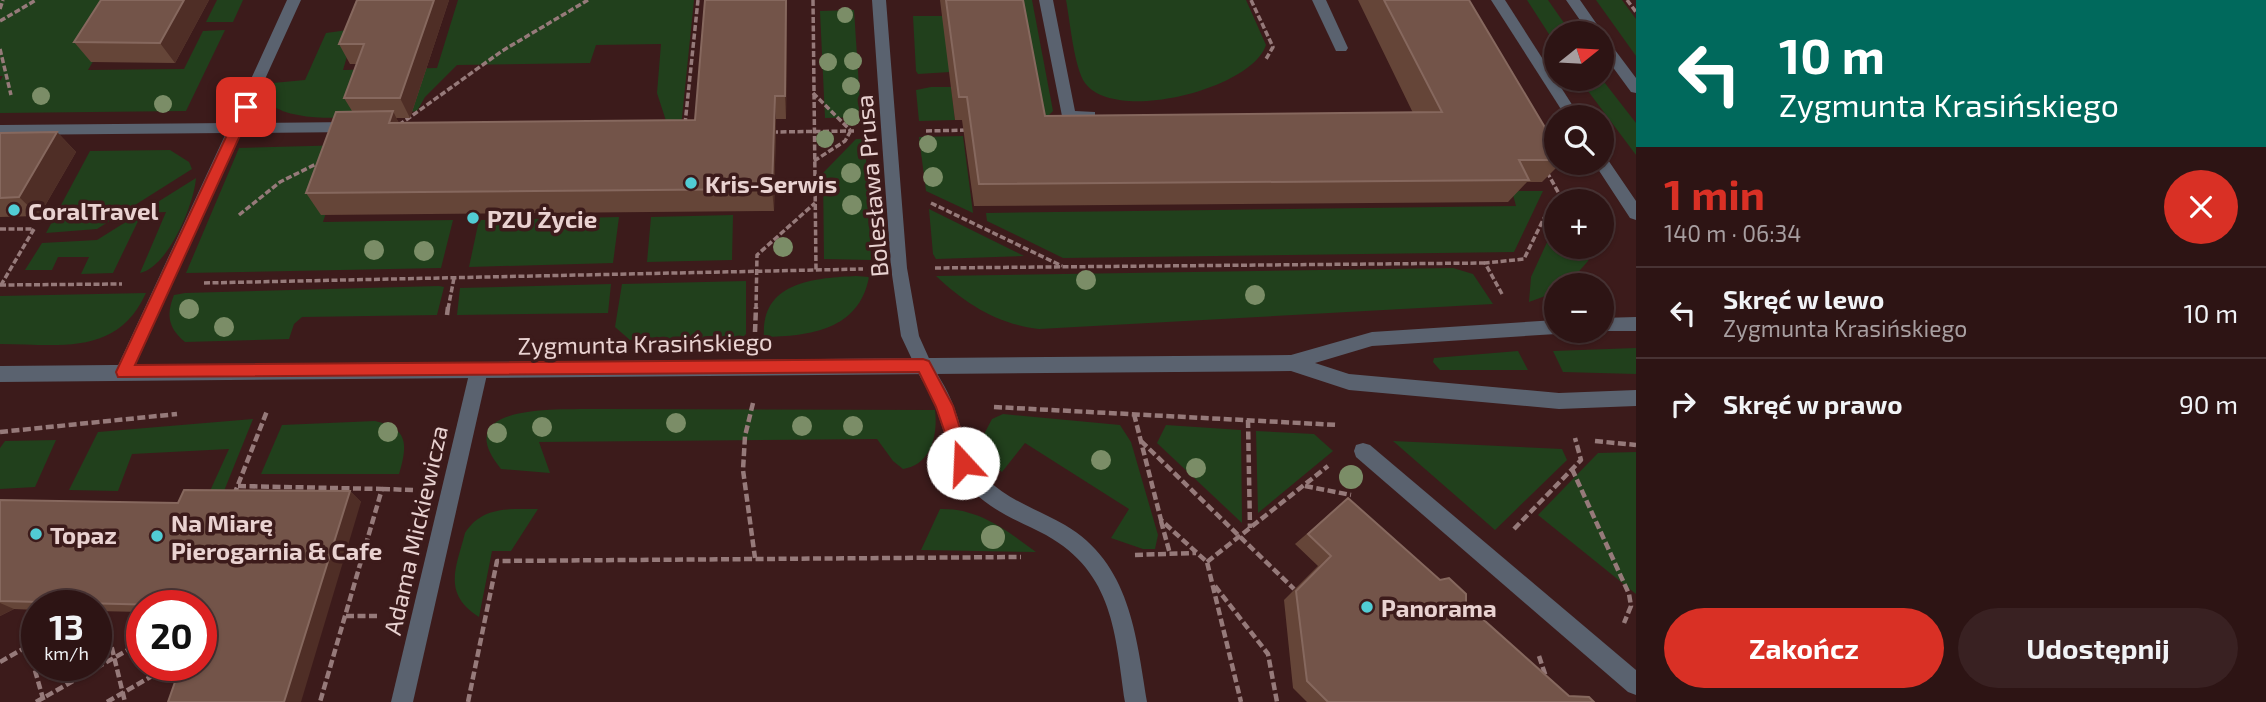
<!DOCTYPE html>
<html lang="pl">
<head>
<meta charset="utf-8">
<style>
	body { margin:0; font-family:"Exo 2",sans-serif; background:#392122; color:#f1f3f6; height:100vh; display:flex; flex-direction:column; font-size:26px; white-space:nowrap }
	* { box-sizing:border-box; margin:0 }
	p { font-size:23px; color:#a79ea0 }
	.icon { flex:none; width:38px; height:38px; fill:none; stroke:currentColor; stroke-width:2; stroke-linecap:round; stroke-linejoin:round }
	.map { position:relative; flex:1; overflow:hidden }
	.details { display:flex; flex-direction:column; background:#2d1414; width:630px }
	.details>* { flex:none }
	.top-card { background:#00695c; color:#fff; overflow:hidden }
	.needle { width:46px; rotate:72deg }
	.buttons { position:absolute; left:1544px; top:21px; display:grid; gap:14px }
	.buttons a { display:grid; place-items:center; width:70px; height:70px; border-radius:50%; background:#2d1414; box-shadow:0 2px 5px #0004,0 0 0 2px #483334; font-size:35px }
	.speed { position:absolute; left:21px; top:590px; display:flex; gap:14px; font-size:35px; font-weight:700; text-align:center }
	.speed>* { display:grid; place-content:center; width:91px; height:91px; border-radius:50%; background:#2d1414; box-shadow:0 2px 5px #0004,0 0 0 2px #483334; line-height:1 }
	.speed small { font-size:18px; font-weight:400 }
	.speed .limit { border:10px solid #d22; background:#fff; color:#111 }
	.pin { position:absolute; display:grid; place-items:center; width:60px; height:60px; color:#fff; margin:-30px; border-radius:14px; box-shadow:0 4px 10px #0006 }
	.me { position:absolute; width:77px; margin:-38px; rotate:340deg; stroke-linejoin:round; filter:drop-shadow(0 0 5px #0008) }
	.turn { display:flex; align-items:center; gap:24px; height:147px; padding:0 28px; font-size:32px }
	.turn .icon { width:91px; height:91px; stroke-width:2.5 }
	.turn b { display:block; font-size:49px; line-height:60px }
	.round { display:grid; place-items:center; flex:none; width:74px; height:74px; border-radius:37px; background:#392122 }
	.overview { display:flex; align-items:center; justify-content:space-between; height:119px; padding:0 28px }
	h1 { font-size:42px; font-weight:700; line-height:52px; color:#d93025 }
	.action { display:flex; gap:14px; margin-top:auto; padding:14px 28px }
	.action a { flex:1; height:80px; border-radius:42px; background:#d93025; color:#fff; font-size:28px; font-weight:700; line-height:80px; text-align:center }
	.action a+a { background:#392122; color:#f1f3f6 }
	ul { padding:0; list-style:none }
	li { display:flex; align-items:center; gap:21px; height:91px; padding:0 28px; border-top:2px solid #483334 }
	li div { flex:1 }
	li b { display:block; font-size:26px }
	li em { font-style:normal }
	main { display:flex; flex:1; min-height:0 }
	.map>svg:first-child { display:block }
</style>
</head>
<body>
<main>
<div class="map">
<svg width="1636" height="702" viewBox="0 0 1636 702">
	<rect width="100%" height="100%" fill="#3c1b1b"/>
	<!-- green -->
	<g fill="#21401c">
		<path d="M0 0H129L88 70 184 69 203 31 225 30 186 111 0 113V81L3 76H0Z"/>
		<path d="M217 0H243L233 22H206Z"/>
		<path d="M458 0H694L681 127H668L657 93 661 44 596 45 590 63 457 65 425 97 417 111C379 115 303 127 271 105L267 89 273 83 305 80 326 33 355 29 343 70 437 68Z"/>
		<path d="M1013 0H1032L1053 111 1047 117 1035 119Z"/>
		<path d="M1066 0H1246L1266 45C1252 89 1115 124 1085 83 1074 67 1070 21 1066 0Z"/>
		<path d="M1527 0H1548L1571 33H1556V45Z"/>
		<path d="M1596 0H1622L1636 19V56Z"/>
		<path d="M854 10 861 117 825 118 820 11Z"/>
		<path d="M913 16H943L950 72 918 74 916 71Z"/>
		<path d="M1601 78 1636 123V155L1579 79Z"/>
		<path d="M931 87H951L955 120 919 121 916 90Z"/>
		<path d="M963 136 973 213 926 191 919 137Z"/>
		<path d="M856 139H865L871 260 824 259 823 173Z"/>
		<path d="M348 145 323 222 453 220 441 268 186 273 239 148Z"/>
		<path d="M170 150 189 162 192 169 97 229 46 233 90 151Z"/>
		<path d="M196 178C194 205 168 267 140 273L166 212 142 213 113 273 81 274 89 257H58L52 270H25L42 243 97 240Z"/>
		<path d="M1512 191H1543L1514 252 1063 258 987 221 986 213 1516 206Z"/>
		<path d="M929 209 1024 256 936 259 933 254Z"/>
		<path d="M733 215 732 260 647 262 651 217Z"/>
		<path d="M619 217 613 263 469 267 479 220Z"/>
		<path d="M1549 238H1556V247H1591L1588 261 1567 285H1556V292L1529 302 1531 277Z"/>
		<path d="M1453 268 1473 274 1493 304 1039 329C997 324 966 304 936 276Z"/>
		<path d="M856 276 869 277C859 330 810 336 764 337 760 281 816 278 856 276Z"/>
		<path d="M746 281V334L742 338 630 340 615 327 622 284Z"/>
		<path d="M611 284 608 313 457 315 460 288Z"/>
		<path d="M439 286 444 287 437 315 302 317 294 324 289 339 185 342C168 328 166 315 174 295L185 293Z"/>
		<path d="M146 293C117 357 59 344 0 344V296Z"/>
		<path d="M1636 348V374L1563 372 1553 351Z"/>
		<path d="M1518 351 1528 370H1440L1433 362 1434 358Z"/>
		<path d="M598 409 935 410C938 433 932 465 903 469L893 461 877 439 539 442 550 473 501 469C446 402 562 410 598 409Z"/>
		<path d="M1003 414 1120 425 1131 442 1158 535 1155 549H1143L1111 538 1129 509 1025 443 1002 472C990 465 985 453 981 440L992 419Z"/>
		<path d="M253 419 224 491H210L229 449 132 454 118 491 69 490 98 432Z"/>
		<path d="M375 421C408 428 408 444 399 474H261L282 425Z"/>
		<path d="M1166 425 1241 430 1242 523 1157 443Z"/>
		<path d="M1256 431 1314 434 1333 451 1258 513Z"/>
		<path d="M56 440 35 487 0 489V448L5 441Z"/>
		<path d="M1393 441 1562 449 1567 460 1495 530Z"/>
		<path d="M1636 452V594L1538 515 1598 453Z"/>
		<path d="M538 509 511 551H492L479 617C442 593 456 568 465 533 482 506 509 509 538 509Z"/>
		<path d="M940 509C979 508 1006 530 1036 552L921 550Z"/>
	</g>
	<g fill="none" stroke-linecap="round" stroke-linejoin="round">
		<!-- path-far1 -->
		<g stroke="#967a7a" stroke-width="3.5" stroke-dasharray="6 2.5" stroke-linecap="butt">
			<path d="M813 0 816 270"/>
			<path d="M1251 0 1273 47 1266 59"/>
			<path d="M1627 0 1636 12"/>
			<path d="M0 9 3 0"/>
			<path d="M0 21 36 0"/>
			<path d="M0 49 11 95"/>
			<path d="M813 93 850 130"/>
			<path d="M685 124 698 0"/>
			<path d="M399 125 502 51 588 0"/>
			<path d="M926 131 969 130"/>
			<path d="M772 132 854 131"/>
			<path d="M814 161 845 141 850 132"/>
			<path d="M1547 172 1563 201"/>
			<path d="M931 203 1062 266"/>
			<path d="M239 215 280 182 316 164"/>
			<path d="M0 229H34L1 285"/>
			<path d="M935 268 1485 263"/>
			<path d="M204 283 863 269"/>
			<path d="M0 285 122 284"/>
			<path d="M1502 294 1485 263 1524 259 1544 218H1556"/>
			<path d="M448 309 454 278"/>
			<path d="M756 309 757 255 815 203"/>
		</g>
		<!-- path -->
		<g stroke="#967a7a" stroke-width="4.5" stroke-dasharray="8 3.5" stroke-linecap="butt">
			<path d="M447 315 448 307"/>
			<path d="M755 332 756 307"/>
			<path d="M753 403 745 436 743 470 755 558"/>
			<path d="M994 407 1338 425"/>
			<path d="M1134 414 1161 520 1207 562 1241 702"/>
			<path d="M1248 420 1250 528"/>
			<path d="M0 432 177 414"/>
			<path d="M1141 441 1294 589"/>
			<path d="M1595 441 1636 445"/>
			<path d="M1572 469 1629 594 1631 606 1624 623"/>
			<path d="M238 486 382 489 320 702"/>
			<path d="M1305 486 1351 495"/>
			<path d="M382 489 413 490"/>
			<path d="M234 495 267 411"/>
			<path d="M1161 521 1170 554"/>
			<path d="M1514 529 1581 460 1575 438"/>
			<path d="M1135 555 1196 553"/>
			<path d="M1207 562 1328 466"/>
			<path d="M1215 586 1268 654 1277 702"/>
			<path d="M346 616H380"/>
			<path d="M109 636 125 702"/>
			<path d="M1539 656 1546 677"/>
			<path d="M0 662 28 646 44 702"/>
			<path d="M36 702 142 642"/>
			<path d="M107 702 171 665"/>
			<path d="M468 702 497 561 1021 557"/>
		</g>
		<!-- service -->
		<g fill="#5a626f" fill-rule="evenodd">
			<path d="M287 0H301L245 123 353 122 360 127 353 132 241 133 130 377 124 380 118 377 115 372 226 133 0 135V125L231 123Z"/>
			<path d="M1039 0H1053L1075 111 1095 112V120L1069 121 1062 116Z"/>
			<path d="M1312 0H1326L1348 48 1346 51H1336Z"/>
			<path d="M923 357 929 360C937 374 946 387 952 402 963 429 966 458 987 479 1009 501 1039 510 1065 525 1130 563 1136 635 1147 702H1125C1115 634 1114 573 1046 535 1021 522 993 512 973 491 950 467 946 433 934 403 929 390 920 378 914 365L917 360Z"/>
			<path d="M1363 443 1370 445 1636 670V695L1628 692 1356 457 1354 451 1356 445Z"/>
		</g>
		<!-- minor -->
		<g fill="#5a626f" fill-rule="evenodd">
			<path d="M872 0H886L907 268 919 336 932 365 929 370 923 373 917 370 901 336 891 268Z"/>
			<path d="M479 362 485 365 488 370 413 702H391L470 370 473 365Z"/>
		</g>
		<!-- tertiary -->
		<g fill="#5a626f" fill-rule="evenodd">
			<path d="M1491 0H1505L1580 117H1566Z"/>
			<path d="M1566 0H1580L1603 33 1601 36V33H1589Z"/>
			<path d="M1601 36 1606 38 1636 78V93L1631 92 1601 51Z"/>
			<path d="M1601 155 1606 157 1636 201V220L1630 218 1594 163H1601Z"/>
			<path d="M1636 317V331H1597H1601V318Z"/>
			<path d="M1556 320V331H1563L1556 334 1372 346 1315 363 1349 374 1559 393 1636 390V406L1559 409 1349 390 1291 371 0 382V366L1291 355 1372 332Z"/>
		</g>
	</g>
	<!-- trees -->
	<g fill="#7b8d67">
		<circle cx="845" cy="15" r="8"/>
		<circle cx="853" cy="61" r="9"/>
		<circle cx="828" cy="62" r="9"/>
		<circle cx="851" cy="86" r="9"/>
		<circle cx="41" cy="96" r="9"/>
		<circle cx="163" cy="104" r="9"/>
		<circle cx="852" cy="117" r="9"/>
		<circle cx="825" cy="139" r="9"/>
		<circle cx="928" cy="144" r="9"/>
		<circle cx="851" cy="173" r="10"/>
		<circle cx="933" cy="177" r="10"/>
		<circle cx="852" cy="205" r="10"/>
		<circle cx="783" cy="247" r="10"/>
		<circle cx="374" cy="250" r="10"/>
		<circle cx="424" cy="251" r="10"/>
		<circle cx="1086" cy="280" r="10"/>
		<circle cx="1255" cy="295" r="10"/>
		<circle cx="189" cy="309" r="10"/>
		<circle cx="224" cy="327" r="10"/>
		<circle cx="676" cy="423" r="10"/>
		<circle cx="802" cy="426" r="10"/>
		<circle cx="853" cy="426" r="10"/>
		<circle cx="542" cy="427" r="10"/>
		<circle cx="388" cy="432" r="10"/>
		<circle cx="497" cy="433" r="10"/>
		<circle cx="1101" cy="460" r="10"/>
		<circle cx="1196" cy="468" r="10"/>
		<circle cx="1351" cy="477" r="12"/>
		<circle cx="993" cy="537" r="12"/>
	</g>
	<!-- wall -->
	<g fill="#654538">
		<path d="M209 0 175 63 91 62 74 42Z"/>
		<path d="M357 0H449L410 118H396L399 123 695 120 787 0 786 119H776L774 211 321 215 306 193 352 111 344 98 357 64H350L339 44Z"/>
		<path d="M940 0H1023L1045 116 1413 113 1358 0H1469L1556 146V163H1561L1542 182H1527L1508 202 974 206 962 120H955Z"/>
		<path d="M57 132 76 152 39 216 0 217V133Z"/>
		<path d="M350 491 361 502 201 665V606H142V612L96 611V606H37V610L14 609 0 616V500L178 503Z"/>
		<path d="M1348 498 1569 696 1594 702H1307L1293 688 1284 600 1318 566 1295 544Z"/>
	</g>
	<!-- shaded-wall -->
	<g fill="#4f2e26">
		<path d="M184 0H209L175 63 160 43Z"/>
		<path d="M434 0H449L410 118 400 98Z"/>
		<path d="M786 0H787L786 119 785 96Z"/>
		<path d="M775 96 776 119 774 211 772 189Z"/>
		<path d="M393 111 404 134 389 123Z"/>
		<path d="M57 132 76 152 39 216 19 197Z"/>
		<path d="M350 491 361 502 301 702H284Z"/>
		<path d="M0 603 14 609 0 616Z"/>
	</g>
	<!-- building -->
	<g fill="#735449" stroke="#86685e" stroke-width="2">
		<path d="M101 0H184L160 43 74 42Z"/>
		<path d="M357 0H434L400 98H344L364 44H339Z"/>
		<path d="M705 0H786L785 96H775L772 189 306 193 336 112 393 111 389 123 695 120Z"/>
		<path d="M946 0H1023L1045 116 1442 112 1384 0H1469L1556 146V160H1519L1529 180 979 184 967 97H959Z"/>
		<path d="M57 132 19 197 0 198V133Z"/>
		<path d="M184 490 350 491 284 702H168L181 665H201V610L203 606H201L0 601V500L178 503Z"/>
		<path d="M1348 498 1440 580 1449 578 1466 594V604L1569 696 1589 697 1594 702H1328L1307 681 1296 591 1331 556 1308 534Z"/>
	</g>
	<!-- route -->
	<path fill="#d93025" stroke="#8d1f18" stroke-width="2" d="M246 103 253 107 135 365 923 359 929 361 953 406 971 463 969 468H957L936 407 919 372 118 377 116 372 240 107Z"/>
	<!-- markers -->
	<g fill="#51ccd4" stroke="#3c1b1b" stroke-width="2.5">
		<circle cx="691" cy="183" r="7"/>
		<circle cx="14" cy="210" r="7"/>
		<circle cx="473" cy="218" r="7"/>
		<circle cx="36" cy="534" r="7"/>
		<circle cx="157" cy="536" r="7"/>
		<circle cx="1367" cy="607" r="7"/>
	</g>
	<g text-anchor="middle" dominant-baseline="central" stroke-width="7" stroke-linejoin="round" paint-order="stroke">
		<!-- poi labels -->
		<g font-size="24" font-weight="bold" fill="#e9d2d1" stroke="#3c1b1b" text-anchor="start">
			<text x="705" y="183">Kris-Serwis</text>
			<text x="28" y="210">CoralTravel</text>
			<text x="487" y="218">PZU Życie</text>
			<text x="171" y="522">Na Miarę<tspan x="171" dy="28">Pierogarnia &amp; Cafe</tspan></text>
			<text x="50" y="534">Topaz</text>
			<text x="1381" y="607">Panorama</text>
		</g>
		<!-- street labels -->
		<g font-size="24" fill="#e9d2d1" stroke="#3c1b1b">
			<text transform="translate(871 186) rotate(-95)">Bolesława Prusa</text>
			<text transform="translate(645 343) rotate(-1)">Zygmunta Krasińskiego</text>
			<text transform="translate(415 530) rotate(-77)">Adama Mickiewicza</text>
		</g>
	</g>
</svg>
<div class="buttons">
<a><svg class="needle" viewBox="-14 -14 28 28"><path d="M0-13l5 13h-10z" fill="#e53935"/><path d="M0 13l5-13h-10z" fill="#a79ea0"/></svg></a>
<a><svg class="icon" aria-label="search" viewBox="0 0 24 24"><circle cx="10" cy="10" r="6"/><path d="M15 15l6 6"/></svg></a>
<a>+</a>
<a>−</a>
</div>
<div class="speed"><div>13<small>km/h</small></div><div class="limit">20</div></div>
<div class="pin" style="left:246px;top:107px;background:#d93025"><svg class="icon" aria-label="arrive" viewBox="0 0 24 24"><path d="M6 21V4h12l-3 4 3 4H6"/></svg></div>
<svg class="me" style="left:963px;top:463px" viewBox="-20 -20 40 40"><circle r="19" fill="#fff"/><path d="M0-13L10 11 0 6-10 11z" fill="#d93025"/></svg>
</div>
<section class="details">
<div class="top-card">
<div class="turn"><svg class="icon" aria-label="left" viewBox="0 0 24 24"><path d="M17 20v-9H6M10 6l-5 5 5 5"/></svg><div><b>10 m</b>Zygmunta Krasińskiego</div></div>
</div>
<div class="overview"><div><h1>1 min</h1><p>140 m · 06:34</p></div><a class="round" style="background:#d93025;color:#fff"><svg class="icon" aria-label="close" viewBox="0 0 24 24"><path d="M6 6l12 12M18 6L6 18"/></svg></a></div>
<ul>
<li><svg class="icon" aria-label="left" viewBox="0 0 24 24"><path d="M17 20v-9H6M10 6l-5 5 5 5"/></svg><div><b>Skręć w lewo</b><p>Zygmunta Krasińskiego</p></div><em>10 m</em></li>
<li><svg class="icon" aria-label="right" viewBox="0 0 24 24"><path d="M7 20v-9h11M14 6l5 5-5 5"/></svg><div><b>Skręć w prawo</b></div><em>90 m</em></li>
</ul>
<div class="action"><a>Zakończ</a><a>Udostępnij</a></div>
</section>
</main>
</body>
</html>
